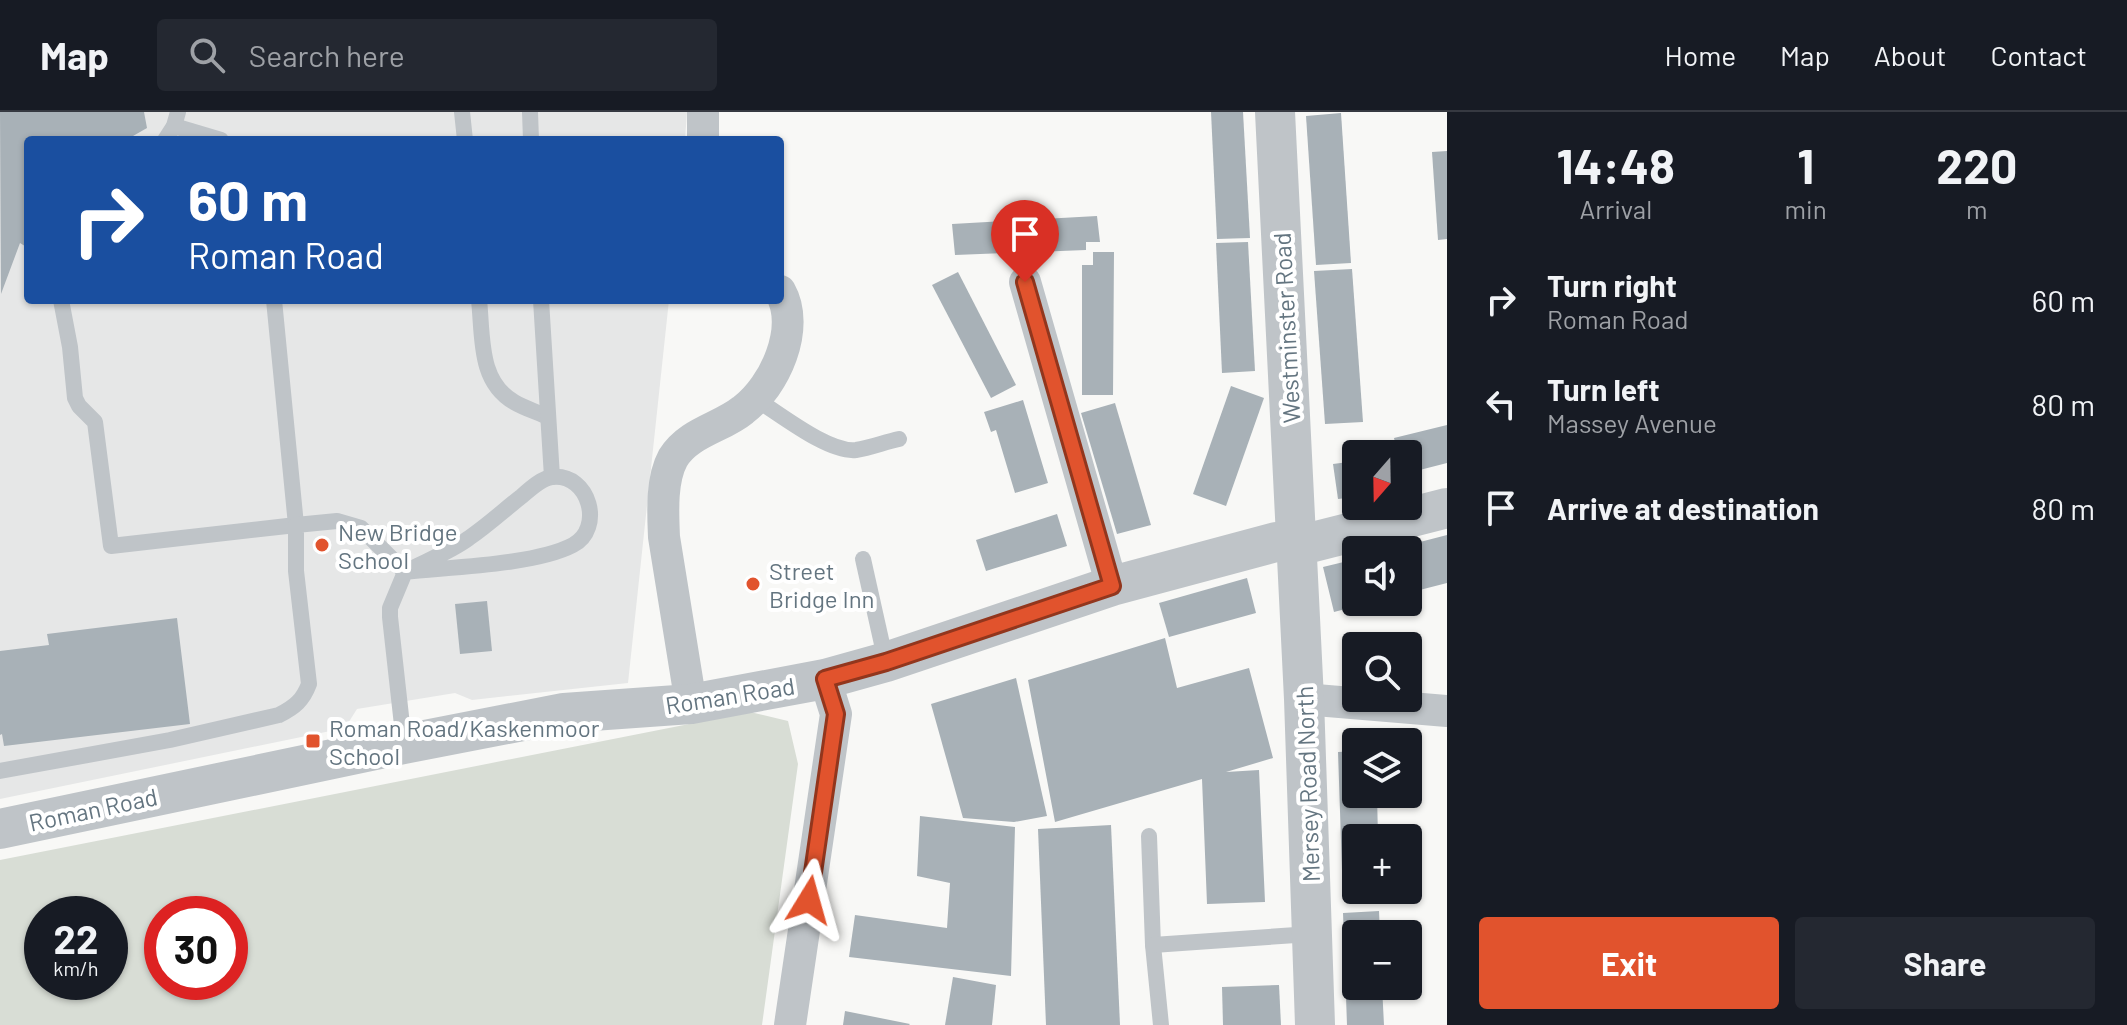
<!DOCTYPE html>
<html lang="en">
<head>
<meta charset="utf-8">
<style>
	body { margin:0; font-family:Barlow,sans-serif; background:#242831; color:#f1f3f6; height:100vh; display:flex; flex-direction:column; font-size:30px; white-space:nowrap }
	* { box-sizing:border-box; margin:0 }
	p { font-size:26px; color:#9ea1a6 }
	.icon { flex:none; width:44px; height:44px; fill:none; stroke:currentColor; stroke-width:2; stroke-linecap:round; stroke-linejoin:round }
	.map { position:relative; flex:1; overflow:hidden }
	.panel { display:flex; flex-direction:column; background:#171b24; width:680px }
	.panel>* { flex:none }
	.guide { position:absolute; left:24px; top:24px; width:760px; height:168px; border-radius:8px; box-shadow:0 2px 6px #0004; background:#1a4fa0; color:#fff; overflow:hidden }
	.needle { width:52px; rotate:200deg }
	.fabs { position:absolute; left:1342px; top:328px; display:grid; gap:16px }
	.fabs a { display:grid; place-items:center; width:80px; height:80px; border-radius:8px; background:#171b24; box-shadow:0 2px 6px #0004; font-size:40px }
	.speed { position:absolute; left:24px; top:784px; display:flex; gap:16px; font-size:40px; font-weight:700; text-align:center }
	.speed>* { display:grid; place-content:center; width:104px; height:104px; border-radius:50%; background:#171b24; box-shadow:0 2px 6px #0004; line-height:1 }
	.speed small { font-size:20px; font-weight:400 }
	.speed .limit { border:12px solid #d22; background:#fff; color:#111 }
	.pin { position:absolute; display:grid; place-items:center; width:68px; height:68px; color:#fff; margin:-82px -34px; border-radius:50% 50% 50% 0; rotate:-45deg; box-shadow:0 0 8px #0007 }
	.pin .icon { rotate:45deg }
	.me { position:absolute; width:88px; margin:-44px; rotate:8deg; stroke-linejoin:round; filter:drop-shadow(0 0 6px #0008) }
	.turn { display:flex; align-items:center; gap:28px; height:168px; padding:0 32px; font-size:36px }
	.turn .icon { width:104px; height:104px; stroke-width:2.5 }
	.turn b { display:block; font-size:56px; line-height:68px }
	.eta { display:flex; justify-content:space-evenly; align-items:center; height:136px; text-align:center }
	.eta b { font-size:48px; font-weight:700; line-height:56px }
	.action { display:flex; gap:16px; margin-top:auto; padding:16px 32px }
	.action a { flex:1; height:92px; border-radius:8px; background:#e1532d; color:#fff; font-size:32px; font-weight:700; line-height:92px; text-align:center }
	.action a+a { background:#242831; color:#f1f3f6 }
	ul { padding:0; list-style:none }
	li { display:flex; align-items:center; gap:24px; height:104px; padding:0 32px }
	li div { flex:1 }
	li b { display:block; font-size:30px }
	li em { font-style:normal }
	header { display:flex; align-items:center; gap:48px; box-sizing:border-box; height:112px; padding:0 40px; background:#171b24; border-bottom:2px solid #363941 }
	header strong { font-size:38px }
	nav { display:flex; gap:44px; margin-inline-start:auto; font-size:28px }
	.search { width:560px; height:72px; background:#242831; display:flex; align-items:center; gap:20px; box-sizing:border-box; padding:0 28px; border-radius:8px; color:#9ea1a6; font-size:30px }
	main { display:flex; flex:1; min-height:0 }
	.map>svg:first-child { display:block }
</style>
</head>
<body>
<header>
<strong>Map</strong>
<div class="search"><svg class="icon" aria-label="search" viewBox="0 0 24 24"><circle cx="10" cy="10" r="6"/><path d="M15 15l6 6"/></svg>Search here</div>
<nav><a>Home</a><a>Map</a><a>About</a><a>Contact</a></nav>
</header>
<main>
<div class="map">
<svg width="1447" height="913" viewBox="0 0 1447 913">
	<rect width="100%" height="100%" fill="#f8f8f6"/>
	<!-- built -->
	<path fill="#e6e7e7" d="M0 0H687L685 28H28V188H669L628 571 472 588 455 581 357 597 345 616 0 687Z"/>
	<!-- green -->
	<path fill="#d8ddd5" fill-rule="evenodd" d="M750 600 788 609 798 652 762 913H0V748ZM42 802H110V870H42ZM162 802H230V870H162Z"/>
	<!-- building -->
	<g fill="#a8b1b7">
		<path d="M0 0H144L147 16 126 28H28V136L20 131 1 182Z"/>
		<path d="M1211 0H1243L1250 126 1217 127Z"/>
		<path d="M1341 1 1351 151 1316 153 1306 4Z"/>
		<path d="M1447 39V127L1438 128 1432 40Z"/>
		<path d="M1097 104 1100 130H1086V138L955 143 952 112Z"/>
		<path d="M1248 130 1255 259 1222 261 1216 131Z"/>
		<path d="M1093 140H1114L1113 283H1082V153H1093Z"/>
		<path d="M1352 157 1363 310 1325 312 1314 159Z"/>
		<path d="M958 160 1016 273 991 286 932 173Z"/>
		<path d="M1231 274 1264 286 1226 394 1193 382Z"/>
		<path d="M1023 288 1048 371 1015 381 996 318 991 320 984 300Z"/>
		<path d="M1115 291 1151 413 1117 422 1081 301Z"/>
		<path d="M1447 313V351L1408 361V342H1391L1397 339 1394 326Z"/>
		<path d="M1356 349V385L1338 387 1333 352Z"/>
		<path d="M1057 402 1067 434 986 459 976 428Z"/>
		<path d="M1447 423V471L1408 481V438L1393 437Z"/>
		<path d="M1356 447V490L1368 491 1334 500 1323 455Z"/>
		<path d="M1247 466 1256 501 1169 525 1159 491Z"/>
		<path d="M487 489 492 539 460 542 455 492Z"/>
		<path d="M177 506 190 612 4 634 2 622 0 623V539L49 533 47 522Z"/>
		<path d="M1165 526 1177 576 1249 556 1273 646 1226 660 1259 658 1265 790 1207 792 1202 667 1055 710 1028 568Z"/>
		<path d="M1016 566 1047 704 1014 710 963 706 931 592Z"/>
		<path d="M1356 639V682H1377L1378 726H1356V778H1380V787L1343 788 1338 640Z"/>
		<path d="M920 704 1015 715 1011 864 849 845 855 803 947 816 950 771 917 764Z"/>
		<path d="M1111 713 1120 913H1046L1038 717Z"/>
		<path d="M1379 799 1380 822H1356V874H1382L1384 913H1347L1343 801Z"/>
		<path d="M953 865 996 873 992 913H945Z"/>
		<path d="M1279 873 1281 913H1223L1222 875Z"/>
		<path d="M845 899 910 912 909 913H843Z"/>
	</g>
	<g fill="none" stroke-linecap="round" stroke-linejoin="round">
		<!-- service -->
		<g stroke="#bfc4c8" stroke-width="16">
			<path d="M462 0 465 28"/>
			<path d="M530 0 531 28"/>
			<path d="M174 14 221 28"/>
			<path d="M165 28 174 14 178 0"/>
			<path d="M61 188 70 235 75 286 79 294 95 310 111 434 296 413 274 188"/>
			<path d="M479 188C483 224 478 269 514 290 524 296 537 300 548 305"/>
			<path d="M541 188 552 365"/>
			<path d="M754 286C779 301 828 341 856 338 870 336 885 330 899 327"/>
			<path d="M863 447 886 550"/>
			<path d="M0 659 170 628 279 603C295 595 303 588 309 572L296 459V413L337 409 361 416 405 460C426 449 450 440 469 426 488 413 504 398 522 384 530 377 542 366 552 365 590 361 604 417 573 433 535 453 450 455 405 460L390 496V505L404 631"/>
			<path d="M1149 724 1153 833 1161 913"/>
			<path d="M1153 833 1311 822"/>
		</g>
		<!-- minor -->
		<g stroke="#bfc4c8" stroke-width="32">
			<path d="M703 28V0"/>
			<path d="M1025 170 1112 474"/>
			<path d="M1304 587 1447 599"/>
			<path d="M691 592 664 425C663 401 661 368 673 346 689 320 721 316 743 298 775 274 801 216 780 179"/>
			<path d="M790 913 836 602 825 567"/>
		</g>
		<!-- tertiary -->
		<g stroke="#bfc4c8" stroke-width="40">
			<path d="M1275 0 1304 587 1315 913"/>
			<path d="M0 717 404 632 564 601 691 592 825 567 886 550 1112 474 1276 430H1313L1447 396"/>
		</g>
	</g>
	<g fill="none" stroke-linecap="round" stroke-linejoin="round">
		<!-- route casing -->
		<g stroke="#92361d" stroke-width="20">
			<path id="route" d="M809 788 836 602 825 567 886 550 1112 474 1025 170"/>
		</g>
		<!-- route -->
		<use href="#route" stroke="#e1532d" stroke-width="14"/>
	</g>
	<!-- markers -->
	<g fill="#e1532d" stroke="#fff" stroke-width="3">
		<circle cx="322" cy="433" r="8"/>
		<circle cx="753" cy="472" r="8"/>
		<rect x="305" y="621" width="16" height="16" rx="4"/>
	</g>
	<g text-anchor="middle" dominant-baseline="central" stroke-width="8" stroke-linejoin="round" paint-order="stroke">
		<!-- street labels -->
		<g font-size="24" fill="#647580" stroke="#fff">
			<text transform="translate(1286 216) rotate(-93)">Westminster Road</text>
			<text transform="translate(730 583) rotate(-9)">Roman Road</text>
			<text transform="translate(1307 672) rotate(-92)">Mersey Road North</text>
			<text transform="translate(93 697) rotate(-12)">Roman Road</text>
		</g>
		<!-- poi labels -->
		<g font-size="24" fill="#647580" stroke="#fff" text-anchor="start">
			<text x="338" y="419">New Bridge<tspan x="338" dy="28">School</tspan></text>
			<text x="769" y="458">Street<tspan x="769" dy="28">Bridge Inn</tspan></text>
			<text x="329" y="615">Roman Road/Kaskenmoor<tspan x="329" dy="28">School</tspan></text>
		</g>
	</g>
</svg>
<div class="fabs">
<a><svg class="needle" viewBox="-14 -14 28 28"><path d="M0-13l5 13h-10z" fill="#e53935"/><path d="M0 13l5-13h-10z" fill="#9ea1a6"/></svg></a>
<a><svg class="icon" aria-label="sound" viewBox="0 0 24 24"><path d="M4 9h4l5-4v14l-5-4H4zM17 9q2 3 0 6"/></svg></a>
<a><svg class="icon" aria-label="search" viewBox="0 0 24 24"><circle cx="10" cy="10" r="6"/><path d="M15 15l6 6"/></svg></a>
<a><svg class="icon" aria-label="layers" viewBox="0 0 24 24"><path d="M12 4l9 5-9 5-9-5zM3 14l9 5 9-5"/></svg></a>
<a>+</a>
<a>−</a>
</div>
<div class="speed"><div>22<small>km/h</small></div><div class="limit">30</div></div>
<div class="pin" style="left:1025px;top:170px;background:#d93025"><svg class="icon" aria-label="arrive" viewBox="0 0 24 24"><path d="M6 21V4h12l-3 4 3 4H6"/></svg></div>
<svg class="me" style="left:809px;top:788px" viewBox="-20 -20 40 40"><path d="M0-17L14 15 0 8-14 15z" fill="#e1532d" stroke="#fff" stroke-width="4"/></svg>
<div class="guide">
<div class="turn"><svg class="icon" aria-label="right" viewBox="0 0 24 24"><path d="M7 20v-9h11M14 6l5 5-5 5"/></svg><div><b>60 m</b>Roman Road</div></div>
</div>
</div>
<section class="panel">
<div class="eta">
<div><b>14:48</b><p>Arrival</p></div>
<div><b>1</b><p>min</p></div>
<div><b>220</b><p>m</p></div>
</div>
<ul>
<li><svg class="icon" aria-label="right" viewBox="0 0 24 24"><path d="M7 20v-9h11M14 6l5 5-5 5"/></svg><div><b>Turn right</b><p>Roman Road</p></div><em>60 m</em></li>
<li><svg class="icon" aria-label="left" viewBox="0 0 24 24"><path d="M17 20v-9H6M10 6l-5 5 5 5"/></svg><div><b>Turn left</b><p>Massey Avenue</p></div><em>80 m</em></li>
<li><svg class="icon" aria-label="arrive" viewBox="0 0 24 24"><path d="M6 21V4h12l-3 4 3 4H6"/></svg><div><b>Arrive at destination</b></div><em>80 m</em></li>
</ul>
<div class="action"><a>Exit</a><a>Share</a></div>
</section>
</main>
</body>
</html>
